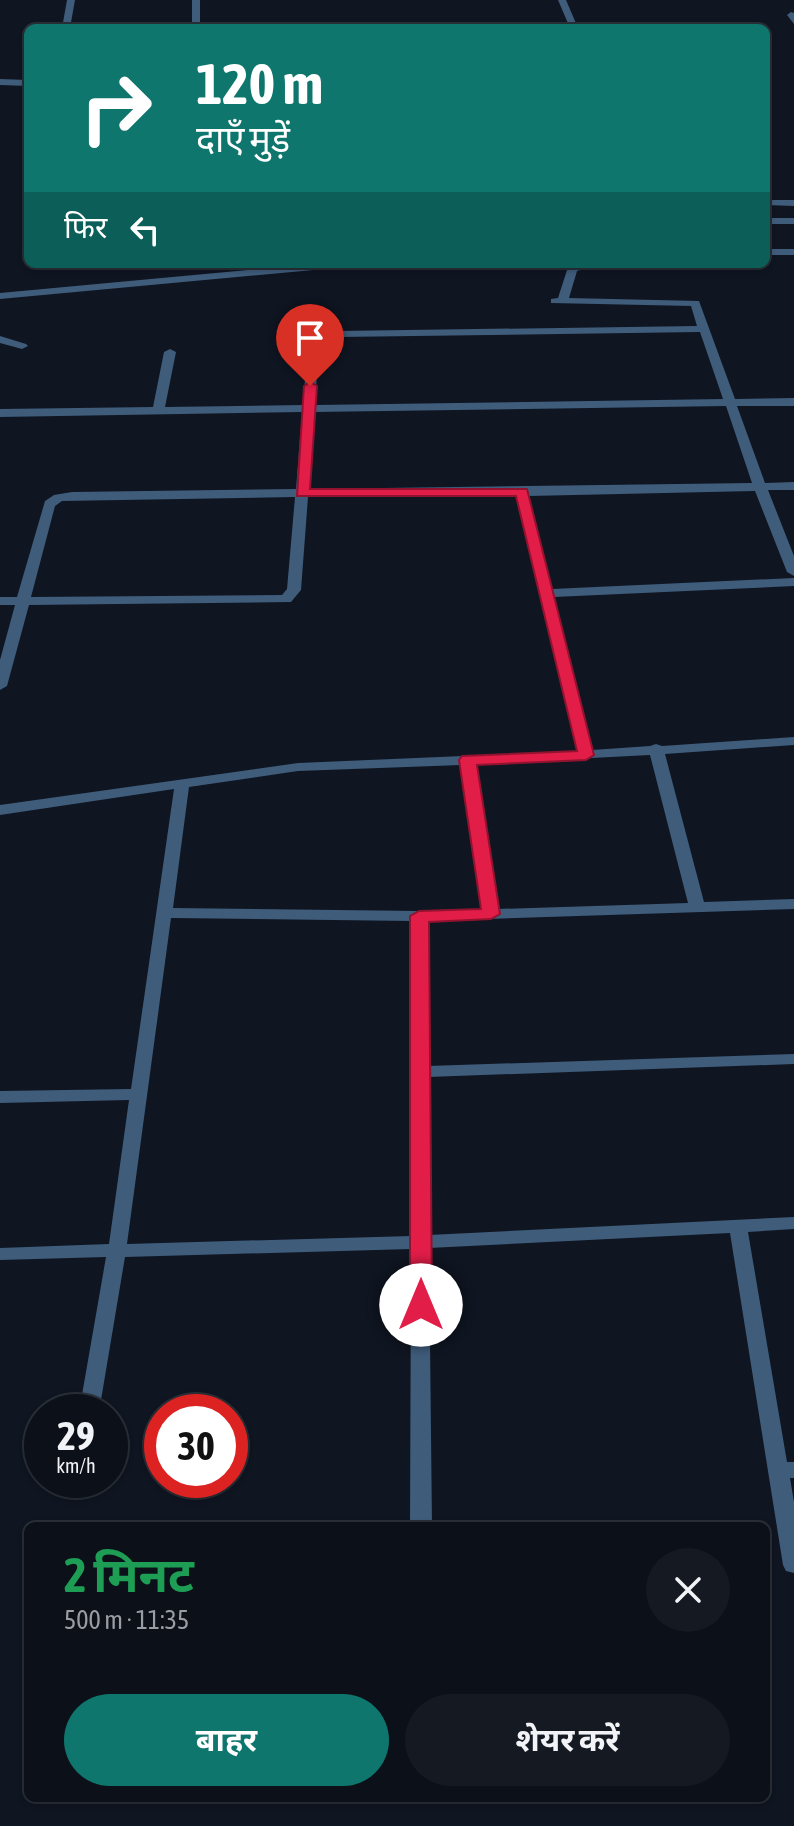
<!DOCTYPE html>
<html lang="hi">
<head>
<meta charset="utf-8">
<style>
	body { margin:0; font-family:"Asap Condensed","Noto Sans Devanagari",sans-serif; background:#141922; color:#f1f3f6; height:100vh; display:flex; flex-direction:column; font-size:30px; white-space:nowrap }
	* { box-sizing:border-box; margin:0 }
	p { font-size:26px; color:#9a9da2 }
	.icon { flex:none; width:44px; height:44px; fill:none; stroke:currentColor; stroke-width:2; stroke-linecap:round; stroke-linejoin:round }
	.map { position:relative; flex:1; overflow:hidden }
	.panel { position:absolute; left:24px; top:1522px; width:746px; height:280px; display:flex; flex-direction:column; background:#0b1019; border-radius:12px; box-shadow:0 2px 6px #0004,0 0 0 2px #2b3038 }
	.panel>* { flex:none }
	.banner { position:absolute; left:24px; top:24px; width:746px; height:244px; border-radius:12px; box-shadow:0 2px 6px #0004,0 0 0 2px #2b3038; background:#0f766e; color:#fff; overflow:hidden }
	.speed { position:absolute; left:24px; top:1394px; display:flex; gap:16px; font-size:40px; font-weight:700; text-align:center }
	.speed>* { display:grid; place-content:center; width:104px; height:104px; border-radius:50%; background:#0b1019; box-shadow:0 2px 6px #0004,0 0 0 2px #2b3038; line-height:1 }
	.speed small { font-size:20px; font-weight:400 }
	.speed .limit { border:12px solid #d22; background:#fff; color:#111 }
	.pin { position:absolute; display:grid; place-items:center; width:68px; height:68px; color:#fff; margin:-82px -34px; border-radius:50% 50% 50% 0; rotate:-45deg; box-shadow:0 0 8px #0007 }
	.pin .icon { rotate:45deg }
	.me { position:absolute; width:88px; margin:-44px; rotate:0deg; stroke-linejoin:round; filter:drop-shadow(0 0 6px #0008) }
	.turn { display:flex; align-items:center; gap:28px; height:168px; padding:0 40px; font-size:36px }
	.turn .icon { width:104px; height:104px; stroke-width:2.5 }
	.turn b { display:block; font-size:56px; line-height:68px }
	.then { display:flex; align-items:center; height:76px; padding:0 40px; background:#0003; gap:16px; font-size:30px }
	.round { display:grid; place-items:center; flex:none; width:84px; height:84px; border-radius:42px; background:#141922 }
	.overview { display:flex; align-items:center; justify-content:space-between; height:136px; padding:0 40px }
	h1 { font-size:48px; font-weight:700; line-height:60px; color:#1e9e55 }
	.primary-button { display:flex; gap:16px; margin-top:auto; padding:16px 40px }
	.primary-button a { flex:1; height:92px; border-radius:48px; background:#0f766e; color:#fff; font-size:32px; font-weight:700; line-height:92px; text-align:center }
	.primary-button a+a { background:#141922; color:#f1f3f6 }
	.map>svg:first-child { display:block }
</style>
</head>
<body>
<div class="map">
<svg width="794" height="1826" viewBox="0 0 794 1826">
	<rect width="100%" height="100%" fill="#0f1521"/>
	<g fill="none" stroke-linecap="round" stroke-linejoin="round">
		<!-- street -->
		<g fill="#3f5c7b" fill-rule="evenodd">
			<path d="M67 0H75L70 28H62Z"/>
			<rect x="192" y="0" width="8" height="28"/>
			<path d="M558 0H566L578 28H570Z"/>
			<path d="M791 12 794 13V24L787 15Z"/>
			<path d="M0 79 28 80V86L0 85Z"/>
			<path d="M770 200H794V206L766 205V201Z"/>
			<rect x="766" y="218" width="28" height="6"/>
			<rect x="766" y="249" width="28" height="6"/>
			<path d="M311 264H351L346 267 0 299V293Z"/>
			<path d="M581 264H601L577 271 569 298 699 301 735 399 794 398V406H737L765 483 794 482V490H768L794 556V576L787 572 755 491 529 496 552 589 794 578V586L554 597 592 750 650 746 656 744 662 746 794 737V745L665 754 704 902 794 899V909L427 921 428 1066 794 1054V1064L428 1077 429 1235 794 1217V1229L748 1232 787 1462H794V1478H790L794 1502V1573L786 1571 783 1565 730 1233 429 1248 432 1526H410L411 1249 125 1257 99 1412H79L106 1257 0 1260V1248L109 1244 129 1100 0 1103V1091L131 1089 174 789 0 815V805L298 763 578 751 517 496 308 497 301 590 291 602 29 605 7 686 0 690V660L15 605H0V597H17L45 501 54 495 72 492 296 489 302 412 0 417V409L153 407 164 352 170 349 176 352 165 407 303 405 308 341 338 331 697 326 691 306 551 303V299L558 298 568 267ZM700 332 723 399 315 405 319 343 339 337ZM726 406 752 483 309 489 314 412ZM295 497 287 589 282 595 31 597 55 506 62 501ZM650 755 688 903 498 909 476 764ZM461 765 482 909 419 911 173 908 189 787 298 771ZM171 918 411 921V1236L127 1244Z"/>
			<path d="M0 336 26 344 28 346 22 349 0 343Z"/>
		</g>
	</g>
	<!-- route -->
	<path fill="#e11d48" stroke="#92132f" stroke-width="2" d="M310 382 317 386 310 489H527L594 755 586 760 477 765 500 914 491 919 429 922 432 1305 421 1313 410 1305V916L419 911 481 909 459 760 462 756 577 751 516 496H297L304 386Z"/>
</svg>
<div class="speed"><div>29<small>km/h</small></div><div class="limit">30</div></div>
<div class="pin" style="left:310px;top:386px;background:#d93025"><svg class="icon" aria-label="arrive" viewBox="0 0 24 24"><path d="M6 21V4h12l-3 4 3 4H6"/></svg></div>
<svg class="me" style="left:421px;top:1305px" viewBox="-20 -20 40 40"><circle r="19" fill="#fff"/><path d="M0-13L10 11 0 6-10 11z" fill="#e11d48"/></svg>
<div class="banner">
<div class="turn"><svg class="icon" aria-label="right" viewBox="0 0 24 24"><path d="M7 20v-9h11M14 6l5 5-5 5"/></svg><div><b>120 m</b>दाएँ मुड़ें</div></div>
<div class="then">फिर<svg class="icon" aria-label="left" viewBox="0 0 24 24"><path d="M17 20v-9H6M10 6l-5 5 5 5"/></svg></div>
</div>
<section class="panel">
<div class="overview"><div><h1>2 मिनट</h1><p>500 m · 11:35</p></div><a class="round"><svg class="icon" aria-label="close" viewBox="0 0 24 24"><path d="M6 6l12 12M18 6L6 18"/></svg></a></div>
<div class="primary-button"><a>बाहर</a><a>शेयर करें</a></div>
</section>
</div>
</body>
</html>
